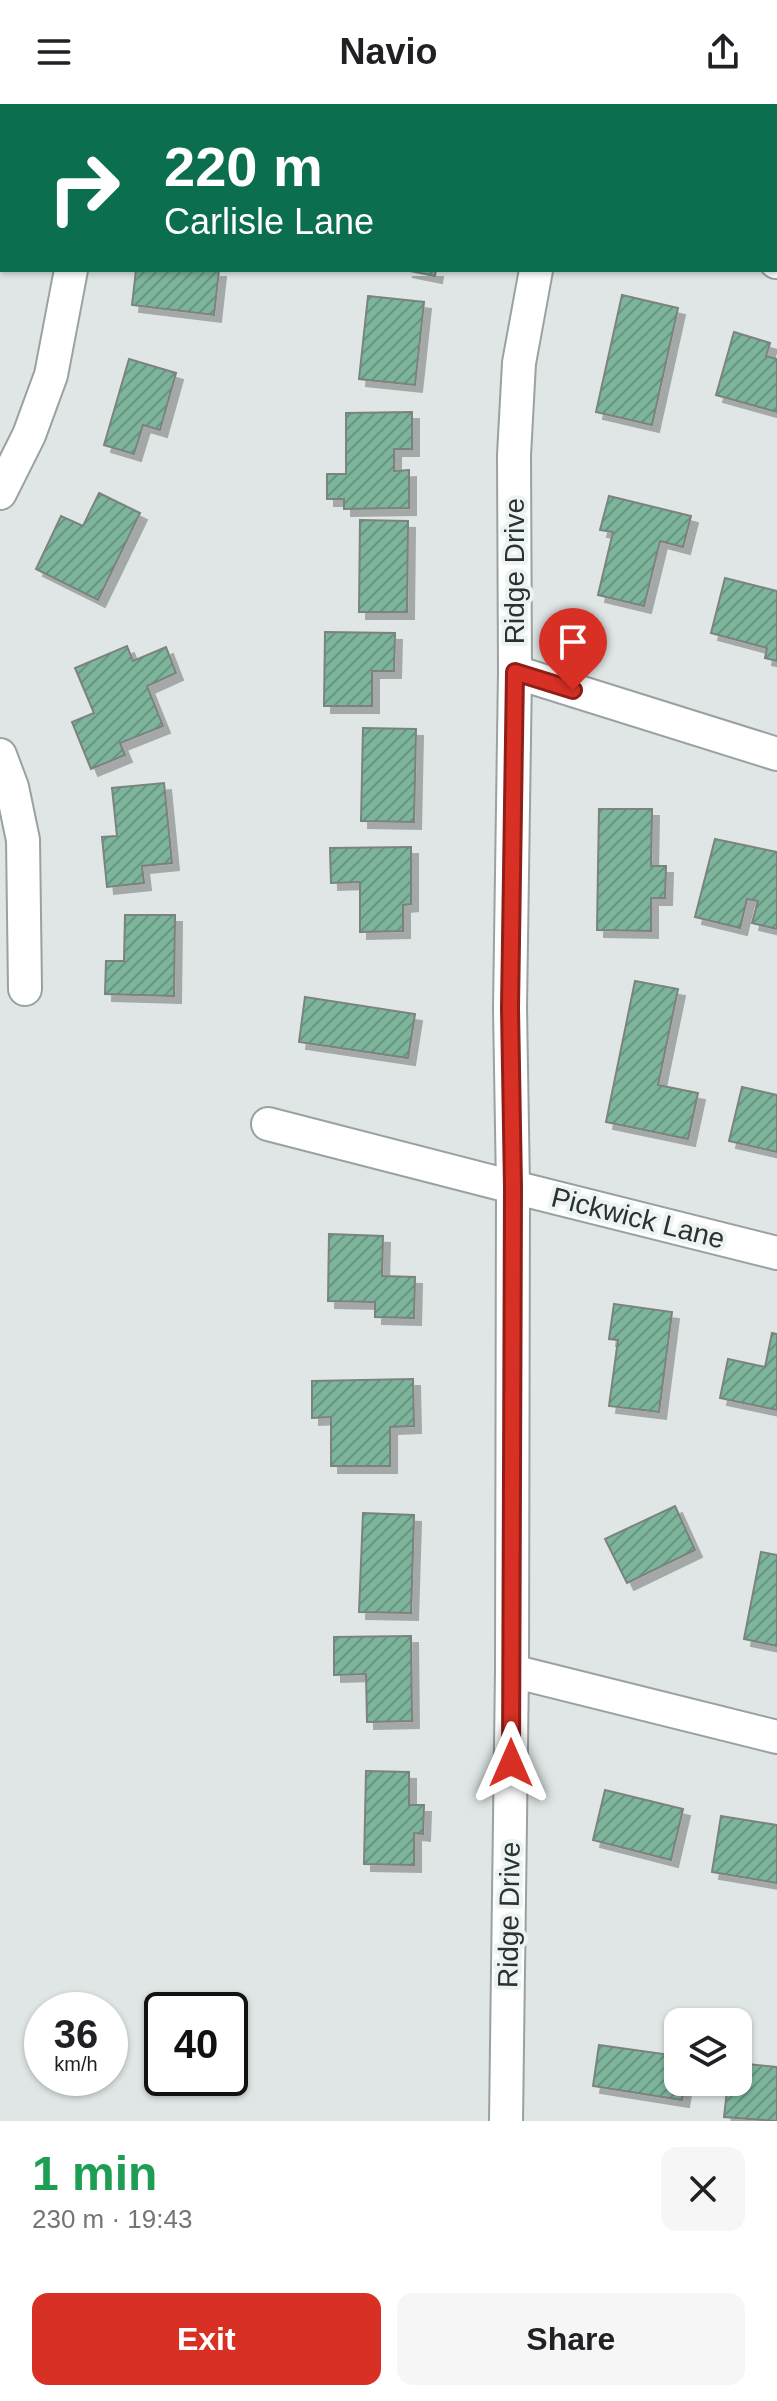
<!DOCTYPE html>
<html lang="en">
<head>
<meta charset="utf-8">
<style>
	body { margin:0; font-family:Helvetica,sans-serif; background:#f6f6f6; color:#202124; height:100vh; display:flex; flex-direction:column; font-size:30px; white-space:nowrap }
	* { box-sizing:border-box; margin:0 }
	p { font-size:26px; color:#757577 }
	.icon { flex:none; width:44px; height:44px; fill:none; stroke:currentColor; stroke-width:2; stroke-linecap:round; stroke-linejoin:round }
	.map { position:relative; height:2017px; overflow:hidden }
	.drawer { display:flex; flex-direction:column; background:#fff; flex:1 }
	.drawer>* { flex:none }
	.top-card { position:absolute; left:0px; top:0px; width:778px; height:168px; box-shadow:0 2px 6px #0004; background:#0b6e4f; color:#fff; overflow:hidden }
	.tools { position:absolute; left:664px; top:1904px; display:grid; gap:16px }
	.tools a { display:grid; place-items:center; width:88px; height:88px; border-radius:16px; background:#fff; box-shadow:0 2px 6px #0004; font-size:40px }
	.speed { position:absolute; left:24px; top:1888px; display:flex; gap:16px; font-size:40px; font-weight:700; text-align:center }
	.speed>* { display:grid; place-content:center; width:104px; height:104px; border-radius:50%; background:#fff; box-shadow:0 2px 6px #0004; line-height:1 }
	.speed small { font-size:20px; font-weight:400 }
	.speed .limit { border:4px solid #111; border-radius:12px; background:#fff; color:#111 }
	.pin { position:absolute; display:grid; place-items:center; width:68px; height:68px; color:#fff; margin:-82px -34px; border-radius:50% 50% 50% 0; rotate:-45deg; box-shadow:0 0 8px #0007 }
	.pin .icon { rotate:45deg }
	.me { position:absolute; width:88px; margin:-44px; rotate:0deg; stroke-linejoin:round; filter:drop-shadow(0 0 6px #0008) }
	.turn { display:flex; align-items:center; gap:28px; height:168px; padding:0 32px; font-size:36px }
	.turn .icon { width:104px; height:104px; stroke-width:2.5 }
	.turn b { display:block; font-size:56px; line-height:68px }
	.round { display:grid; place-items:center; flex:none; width:84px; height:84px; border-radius:16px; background:#f6f6f6 }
	.summary { display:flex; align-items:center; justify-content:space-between; height:136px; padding:0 32px }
	h1 { font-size:48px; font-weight:800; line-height:60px; color:#1e9e55 }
	.button { display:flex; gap:16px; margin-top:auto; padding:16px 32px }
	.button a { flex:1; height:92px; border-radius:16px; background:#d93025; color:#fff; font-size:32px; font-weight:800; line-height:92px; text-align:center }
	.button a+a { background:#f6f6f6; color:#202124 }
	header { display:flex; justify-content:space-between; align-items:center; height:104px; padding:0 32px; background:#fff; font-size:36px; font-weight:800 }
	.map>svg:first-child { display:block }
</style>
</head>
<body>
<header><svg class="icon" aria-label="menu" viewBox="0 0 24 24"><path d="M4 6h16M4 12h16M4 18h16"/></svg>Navio<svg class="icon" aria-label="share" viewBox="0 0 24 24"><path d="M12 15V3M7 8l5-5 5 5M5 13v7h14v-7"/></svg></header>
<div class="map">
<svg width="777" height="2017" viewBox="0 0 777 2017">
	<defs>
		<pattern id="building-hatch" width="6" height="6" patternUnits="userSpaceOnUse" patternTransform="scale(2)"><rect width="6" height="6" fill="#7db59c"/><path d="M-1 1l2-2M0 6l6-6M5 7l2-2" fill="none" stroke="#679480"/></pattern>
		<filter id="shadow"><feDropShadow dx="7" dy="7" stdDeviation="0" flood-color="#0004"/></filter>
	</defs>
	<rect width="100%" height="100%" fill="#dfe6e5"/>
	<!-- building -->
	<g fill="url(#building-hatch)" stroke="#7c827f" stroke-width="2" filter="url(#shadow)">
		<path d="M187 0H235L234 2H186Z"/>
		<path d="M415 0H477L476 2H414Z"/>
		<path d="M671 0H733V2H670Z"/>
		<path d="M136 166H219L214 211 132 201Z"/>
		<path d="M405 166H436L435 172Z"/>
		<path d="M622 191 678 204 652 321 596 308Z"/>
		<path d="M368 192 424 198 415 281 359 275Z"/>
		<path d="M734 228 770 239 766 252 777 255V308L716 291Z"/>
		<path d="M129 255 176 269 160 326 143 321 134 350 104 341Z"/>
		<path d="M412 308V345H394V367L409 366V404L344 405V395H327V370H346V309Z"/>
		<path d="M99 389 140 409 98 496 36 465 61 412 83 422Z"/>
		<path d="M609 392 691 412 683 443 660 437 644 502 598 491 613 428 600 426Z"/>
		<path d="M360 416 408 417 407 508H359Z"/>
		<path d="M725 474 777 487V557L765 554 767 544 711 529Z"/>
		<path d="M325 528 395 529 394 567H372V602H324Z"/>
		<path d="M127 542 133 557 166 543 176 569 147 582 163 622 120 639 125 651 91 665 72 618 94 609 75 564Z"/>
		<path d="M363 624 416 625 414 718 361 717Z"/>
		<path d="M164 679 172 759 142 762 144 779 107 783 102 733 117 732 112 684Z"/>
		<path d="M599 705H652L651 762H666L665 794H651V827L597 826Z"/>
		<path d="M715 735 777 748V825L752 819 758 797 747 795 740 824 695 813Z"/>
		<path d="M411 743V800L403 801V827L360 828V778L331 779 330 744Z"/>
		<path d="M125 811H175L174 892 105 890 106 857H124Z"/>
		<path d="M635 877 678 885 658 981 698 989 688 1035 606 1018Z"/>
		<path d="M305 893 415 910 408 954 299 938Z"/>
		<path d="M742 983 777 991V1048L729 1037Z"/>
		<path d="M329 1130 383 1132 382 1172 415 1173 414 1214 375 1213V1198L328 1197Z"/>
		<path d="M614 1200 672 1208 659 1308 609 1302 618 1236 609 1235Z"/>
		<path d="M772 1229 777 1230V1306L720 1294 728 1255 765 1263Z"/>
		<path d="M413 1275 414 1322 390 1323V1362H331V1313L312 1314V1277Z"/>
		<path d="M675 1402 695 1446 627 1479 605 1435Z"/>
		<path d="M363 1409 414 1411 411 1509 359 1508Z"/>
		<path d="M761 1448 777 1451V1542L744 1535Z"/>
		<path d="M411 1532 412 1617 367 1618 366 1570 334 1571V1533Z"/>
		<path d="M366 1667 409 1668V1701H424L423 1730 414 1729V1761L364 1760Z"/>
		<path d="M605 1686 683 1705 671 1756 593 1736Z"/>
		<path d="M721 1712 777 1721V1779L712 1768Z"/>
		<path d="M599 1941 678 1952V1978H685L682 1996 593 1982Z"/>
		<path d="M738 1959 777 1963V2017L724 2013 728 1978H738Z"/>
	</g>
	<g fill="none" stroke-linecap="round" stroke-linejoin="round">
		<!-- minor casing -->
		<g stroke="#9aa1a1" stroke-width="36">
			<g id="minor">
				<path d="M92 0V2"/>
				<path d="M580 2 581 0"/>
				<path d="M776 158H777"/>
				<path d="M0 389 29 331 51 271 71 166"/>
				<path d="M515 568 777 650"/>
				<path d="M0 651 12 683 23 736 25 885"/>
				<path d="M268 1020 513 1083 777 1149"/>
				<path d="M512 1567 777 1633"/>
				<path d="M506 2017 512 1567 513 1083 510 904 515 568 514 351 519 259 536 166"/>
			</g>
		</g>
		<!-- minor -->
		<use href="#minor" stroke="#fff" stroke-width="32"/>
	</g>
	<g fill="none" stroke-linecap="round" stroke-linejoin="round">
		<!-- route casing -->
		<g stroke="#8d1f18" stroke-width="20">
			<path id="route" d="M511 1659 513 1083 510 904 515 568 573 586"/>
		</g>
		<!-- route -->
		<use href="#route" stroke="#d93025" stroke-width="14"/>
	</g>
	<g text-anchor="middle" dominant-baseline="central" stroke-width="8" stroke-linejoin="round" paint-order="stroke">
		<!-- street labels -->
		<g font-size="28" fill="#2d3030" stroke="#ecf3f3">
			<text transform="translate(514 467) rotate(-90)">Ridge Drive</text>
			<text transform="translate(638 1114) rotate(14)">Pickwick Lane</text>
			<text transform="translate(509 1811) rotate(-89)">Ridge Drive</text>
		</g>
	</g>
</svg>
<div class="tools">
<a><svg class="icon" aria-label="layers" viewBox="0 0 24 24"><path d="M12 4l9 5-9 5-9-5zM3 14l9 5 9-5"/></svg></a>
</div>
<div class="speed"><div>36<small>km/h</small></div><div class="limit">40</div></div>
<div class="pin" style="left:573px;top:586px;background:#d93025"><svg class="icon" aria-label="arrive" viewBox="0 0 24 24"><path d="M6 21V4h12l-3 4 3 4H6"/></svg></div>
<svg class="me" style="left:511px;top:1659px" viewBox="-20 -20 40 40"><path d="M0-17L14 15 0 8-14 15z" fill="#d93025" stroke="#fff" stroke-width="4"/></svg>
<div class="top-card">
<div class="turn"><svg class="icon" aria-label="right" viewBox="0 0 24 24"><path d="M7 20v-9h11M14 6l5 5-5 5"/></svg><div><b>220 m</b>Carlisle Lane</div></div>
</div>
</div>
<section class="drawer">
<div class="summary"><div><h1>1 min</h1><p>230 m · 19:43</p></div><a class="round"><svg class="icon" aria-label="close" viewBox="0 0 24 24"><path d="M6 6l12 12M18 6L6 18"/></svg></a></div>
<div class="button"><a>Exit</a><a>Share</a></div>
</section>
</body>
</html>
